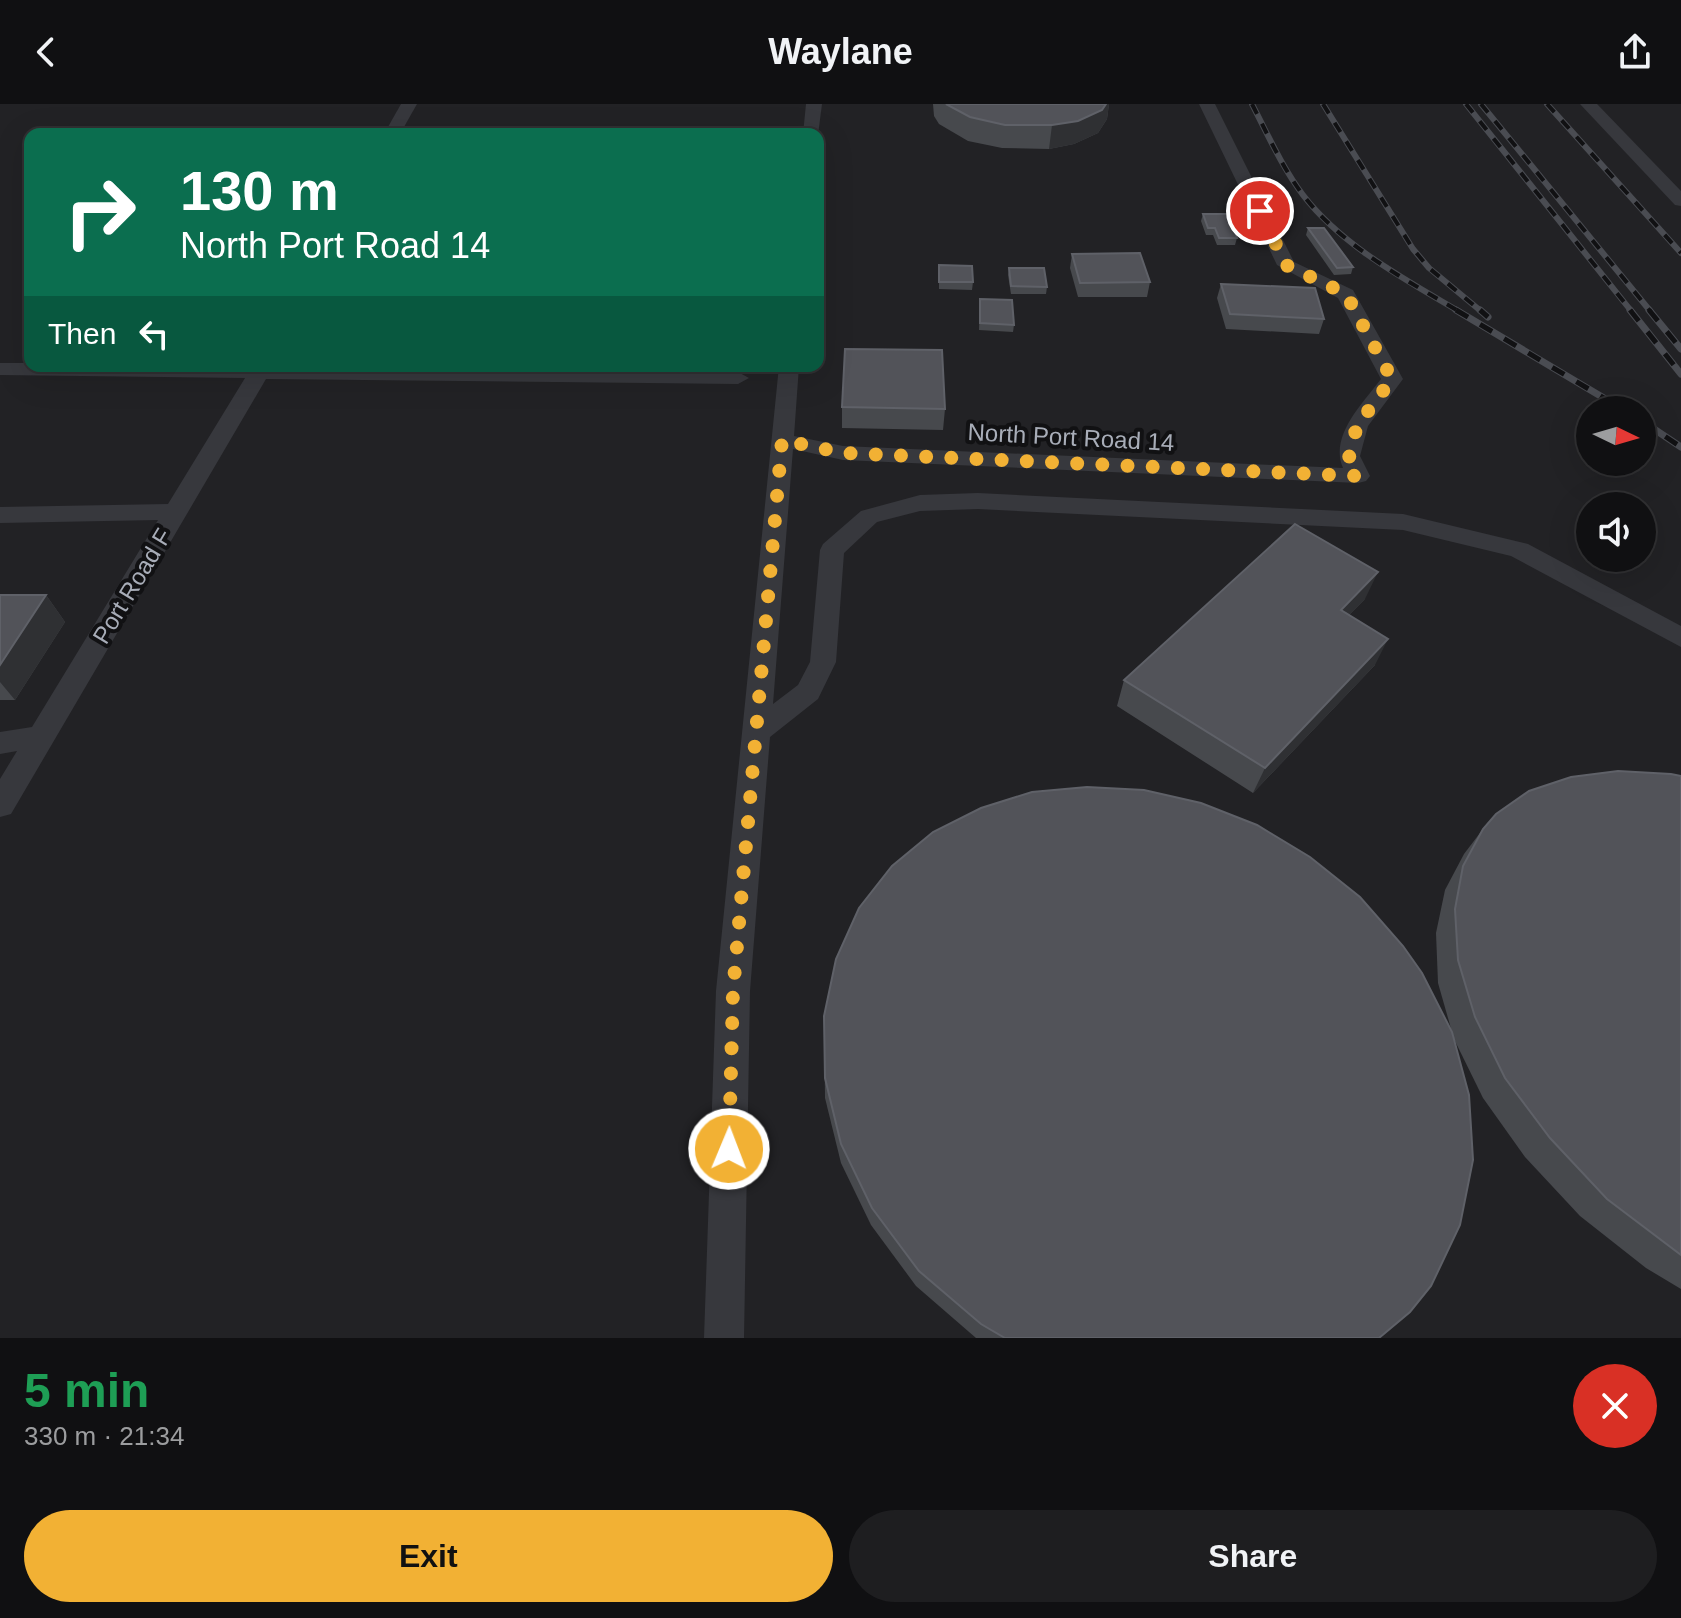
<!DOCTYPE html>
<html lang="en">
<head>
<meta charset="utf-8">
<style>
	body { margin:0; font-family:Helvetica,sans-serif; background:#1e1e20; color:#f1f3f6; height:100vh; display:flex; flex-direction:column; font-size:30px; white-space:nowrap }
	* { box-sizing:border-box; margin:0 }
	p { font-size:26px; color:#9c9d9f }
	.icon { flex:none; width:44px; height:44px; fill:none; stroke:currentColor; stroke-width:2; stroke-linecap:round; stroke-linejoin:round }
	.map { position:relative; height:1234px; overflow:hidden }
	.drawer { display:flex; flex-direction:column; background:#101012; flex:1 }
	.drawer>* { flex:none }
	.top-card { position:absolute; left:24px; top:24px; width:800px; height:244px; border-radius:16px; box-shadow:0 8px 32px #0002,0 0 0 2px #303032; background:#0b6e4f; color:#fff; overflow:hidden }
	.needle { width:52px; rotate:95deg }
	.tools { position:absolute; left:1576px; top:292px; display:grid; gap:16px }
	.tools a { display:grid; place-items:center; width:80px; height:80px; border-radius:50%; background:#101012; box-shadow:0 8px 32px #0002,0 0 0 2px #303032; font-size:40px }
	.pin { position:absolute; display:grid; place-items:center; width:68px; height:68px; color:#fff; margin:-34px; border:4px solid #fff; border-radius:50%; box-shadow:0 2px 8px #0007 }
	.me { position:absolute; width:88px; margin:-44px; rotate:1deg; stroke-linejoin:round; filter:drop-shadow(0 0 6px #0008) }
	.turn { display:flex; align-items:center; gap:28px; height:168px; padding:0 24px; font-size:36px }
	.turn .icon { width:104px; height:104px; stroke-width:2.5 }
	.turn b { display:block; font-size:56px; line-height:68px }
	.then { display:flex; align-items:center; height:76px; padding:0 24px; background:#0003; gap:16px; font-size:30px }
	.round { display:grid; place-items:center; flex:none; width:84px; height:84px; border-radius:42px; background:#1e1e20 }
	.summary { display:flex; align-items:center; justify-content:space-between; height:136px; padding:0 24px }
	h1 { font-size:48px; font-weight:800; line-height:60px; color:#1e9e55 }
	.primary-button { display:flex; gap:16px; margin-top:auto; padding:16px 24px }
	.primary-button a { flex:1; height:92px; border-radius:48px; background:#f2b134; color:#111; font-size:32px; font-weight:800; line-height:92px; text-align:center }
	.primary-button a+a { background:#1e1e20; color:#f1f3f6 }
	header { display:flex; justify-content:space-between; align-items:center; height:104px; padding:0 24px; background:#101012; font-size:36px; font-weight:800 }
	.map>svg:first-child { display:block }
</style>
</head>
<body>
<header><svg class="icon" aria-label="back" viewBox="0 0 24 24"><path d="M15 5l-7 7 7 7"/></svg>Waylane<svg class="icon" aria-label="share" viewBox="0 0 24 24"><path d="M12 15V3M7 8l5-5 5 5M5 13v7h14v-7"/></svg></header>
<div class="map">
<svg width="1681" height="1234" viewBox="0 0 1681 1234">
	<rect width="100%" height="100%" fill="#161618"/>
	<!-- built -->
	<path fill="#222225" fill-rule="evenodd" d="M0 0H1681V1234H0ZM30 30H818V262H30ZM1590 306H1642V358H1590ZM1590 402H1642V454H1590Z"/>
	<g fill="none" stroke-linecap="round" stroke-linejoin="round">
		<!-- service -->
		<g fill="#37383d" fill-rule="evenodd">
			<path d="M401 0H417L400 30H384Z"/>
			<path d="M806 0H822L818 31 803 30Z"/>
			<path d="M1199 0H1215L1294 158 1353 186 1403 275 1368 322 1360 352 1370 372 1366 377 1358 379 843 356 793 345 773 600 798 581 810 558 820 446 823 440 861 407 920 391 978 389 1403 410 1528 440 1681 522V543L1511 452 1403 426 978 405 920 407 877 418 844 449 836 558 818 595 770 633 750 887 744 1234H704L716 887 779 262H799L794 332 843 342 1343 364C1329 332 1363 299 1381 275L1338 194 1277 161Z"/>
			<path d="M1580 0H1597L1681 87V102L1675 101Z"/>
			<path d="M0 259H30V262L738 268 749 274 738 280 266 275 11 710 0 713V675L17 647 0 650V628L32 623 158 416 0 419V403L168 400 245 274 0 271Z"/>
		</g>
		<!-- rail-far1 casing -->
		<g stroke="#4a4c52" stroke-width="6">
			<g id="rail-far1">
				<path d="M1252 0C1268 31 1282 63 1303 91 1342 142 1406 176 1460 208"/>
				<path d="M1323 0 1413 145 1429 164 1482 208"/>
				<path d="M1466 0 1632 208"/>
				<path d="M1481 0 1651 208"/>
				<path d="M1547 0 1681 149"/>
			</g>
		</g>
		<!-- rail casing -->
		<g stroke="#4a4c52" stroke-width="7">
			<g id="rail">
				<path d="M1456 206 1624 306"/>
				<path d="M1480 206 1488 213"/>
				<path d="M1630 206 1681 270"/>
				<path d="M1649 206 1681 245"/>
				<path d="M1642 317 1681 343"/>
			</g>
		</g>
		<!-- rail-far1 -->
		<use href="#rail-far1" stroke="#111113" stroke-width="4" stroke-dasharray="11" stroke-linecap="butt"/>
		<!-- rail -->
		<use href="#rail" stroke="#111113" stroke-width="5" stroke-dasharray="14" stroke-linecap="butt"/>
	</g>
	<!-- wall -->
	<g fill="#47494d">
		<path d="M933 0H1109L1107 15 1098 29 1074 40 1049 45 1002 44 968 37 939 20 934 12Z"/>
		<path d="M1203 110 1237 134 1235 141H1217L1213 131H1206L1201 117Z"/>
		<path d="M1308 124 1353 163 1351 170 1334 171 1306 131Z"/>
		<path d="M1072 150 1150 178 1147 193H1078L1070 164Z"/>
		<path d="M939 161 973 178 972 186 939 185Z"/>
		<path d="M1009 164 1047 183 1046 190H1011L1008 171Z"/>
		<path d="M1221 180 1324 215 1319 230 1226 225 1217 194Z"/>
		<path d="M980 195 1014 221 1013 228 979 226Z"/>
		<path d="M842 303 945 305 943 326 842 324Z"/>
		<path d="M0 491H46L65 518 15 596H0Z"/>
		<path d="M1365 495 1349 511 1375 561 1253 689 1117 602 1124 576Z"/>
		<path d="M1681 672V1185L1646 1164 1580 1112 1525 1053 1483 994 1454 935 1438 879 1436 829 1445 786 1464 750 1483 725Z"/>
		<path d="M824 912 1379 1234H976L916 1182 871 1121 841 1059 825 994Z"/>
	</g>
	<!-- shaded-wall -->
	<g fill="#2f3033">
		<path d="M1106 0H1109L1107 15 1098 29 1074 40 1049 45 1052 21Z"/>
		<path d="M1378 468 1365 495 1328 532 1341 506Z"/>
		<path d="M46 491 65 518 15 596 0 578V561Z"/>
		<path d="M1388 535 1375 561 1253 689 1265 664Z"/>
	</g>
	<!-- building -->
	<g fill="#525359" stroke="#5f6168" stroke-width="2">
		<path d="M946 0H1106L1102 6 1078 17 1052 21H1005L970 13Z"/>
		<path d="M1203 110H1228L1237 134H1219L1215 124H1208Z"/>
		<path d="M1308 124H1324L1353 163 1337 164Z"/>
		<path d="M1140 149 1150 178 1080 179 1072 150Z"/>
		<path d="M939 161 972 162 973 178H939Z"/>
		<path d="M1009 164H1044L1047 183 1011 182Z"/>
		<path d="M1221 180 1315 184 1324 215 1230 210Z"/>
		<path d="M980 195 1012 196 1014 221 980 219Z"/>
		<path d="M845 245 942 246 945 305 842 303Z"/>
		<path d="M1295 420 1378 468 1341 506 1388 535 1265 664 1124 576Z"/>
		<path d="M0 491H46L0 561Z"/>
		<path d="M1618 667 1671 670 1681 672V1151L1607 1095 1550 1034 1505 974 1475 913 1458 856 1455 805 1463 762 1483 725 1496 710 1529 687 1571 673Z"/>
		<path d="M1087 683 1144 686 1201 699 1257 721 1310 753 1360 793 1403 842 1422 869 1452 928 1469 991 1473 1056 1460 1121 1431 1182 1410 1208 1379 1234H1005L981 1220 919 1167 872 1104 841 1040 825 974 824 912 836 855 859 804 892 762 933 728 981 704 1032 688Z"/>
	</g>
	<g fill="none" stroke-linecap="round" stroke-linejoin="round">
		<!-- route -->
		<path stroke="#f2b134" stroke-width="14" stroke-dasharray="0 25.2" d="M729 1045 733 887 782 336 843 349 1358 372 1349 352 1357 322 1392 275 1346 190 1286 161 1260 107"/>
	</g>
	<g text-anchor="middle" dominant-baseline="central" stroke-width="8" stroke-linejoin="round" paint-order="stroke">
		<!-- street labels -->
		<g font-size="24" fill="#a8adb8" stroke="#111113">
			<text transform="translate(1071 333) rotate(3)">North Port Road 14</text>
			<text transform="translate(132 482) rotate(-59)">Port Road F</text>
		</g>
	</g>
</svg>
<div class="tools">
<a><svg class="needle" viewBox="-14 -14 28 28"><path d="M0-13l5 13h-10z" fill="#e53935"/><path d="M0 13l5-13h-10z" fill="#9c9d9f"/></svg></a>
<a><svg class="icon" aria-label="sound" viewBox="0 0 24 24"><path d="M4 9h4l5-4v14l-5-4H4zM17 9q2 3 0 6"/></svg></a>
</div>
<div class="pin" style="left:1260px;top:107px;background:#d93025"><svg class="icon" aria-label="arrive" viewBox="0 0 24 24"><path d="M6 21V4h12l-3 4 3 4H6"/></svg></div>
<svg class="me" style="left:729px;top:1045px" viewBox="-20 -20 40 40"><circle r="17" fill="#f2b134" stroke="#fff" stroke-width="3"/><path d="M0-11L8 9 0 5-8 9z" fill="#fff"/></svg>
<div class="top-card">
<div class="turn"><svg class="icon" aria-label="right" viewBox="0 0 24 24"><path d="M7 20v-9h11M14 6l5 5-5 5"/></svg><div><b>130 m</b>North Port Road 14</div></div>
<div class="then">Then<svg class="icon" aria-label="left" viewBox="0 0 24 24"><path d="M17 20v-9H6M10 6l-5 5 5 5"/></svg></div>
</div>
</div>
<section class="drawer">
<div class="summary"><div><h1>5 min</h1><p>330 m · 21:34</p></div><a class="round" style="background:#d93025;color:#fff"><svg class="icon" aria-label="close" viewBox="0 0 24 24"><path d="M6 6l12 12M18 6L6 18"/></svg></a></div>
<div class="primary-button"><a>Exit</a><a>Share</a></div>
</section>
</body>
</html>
